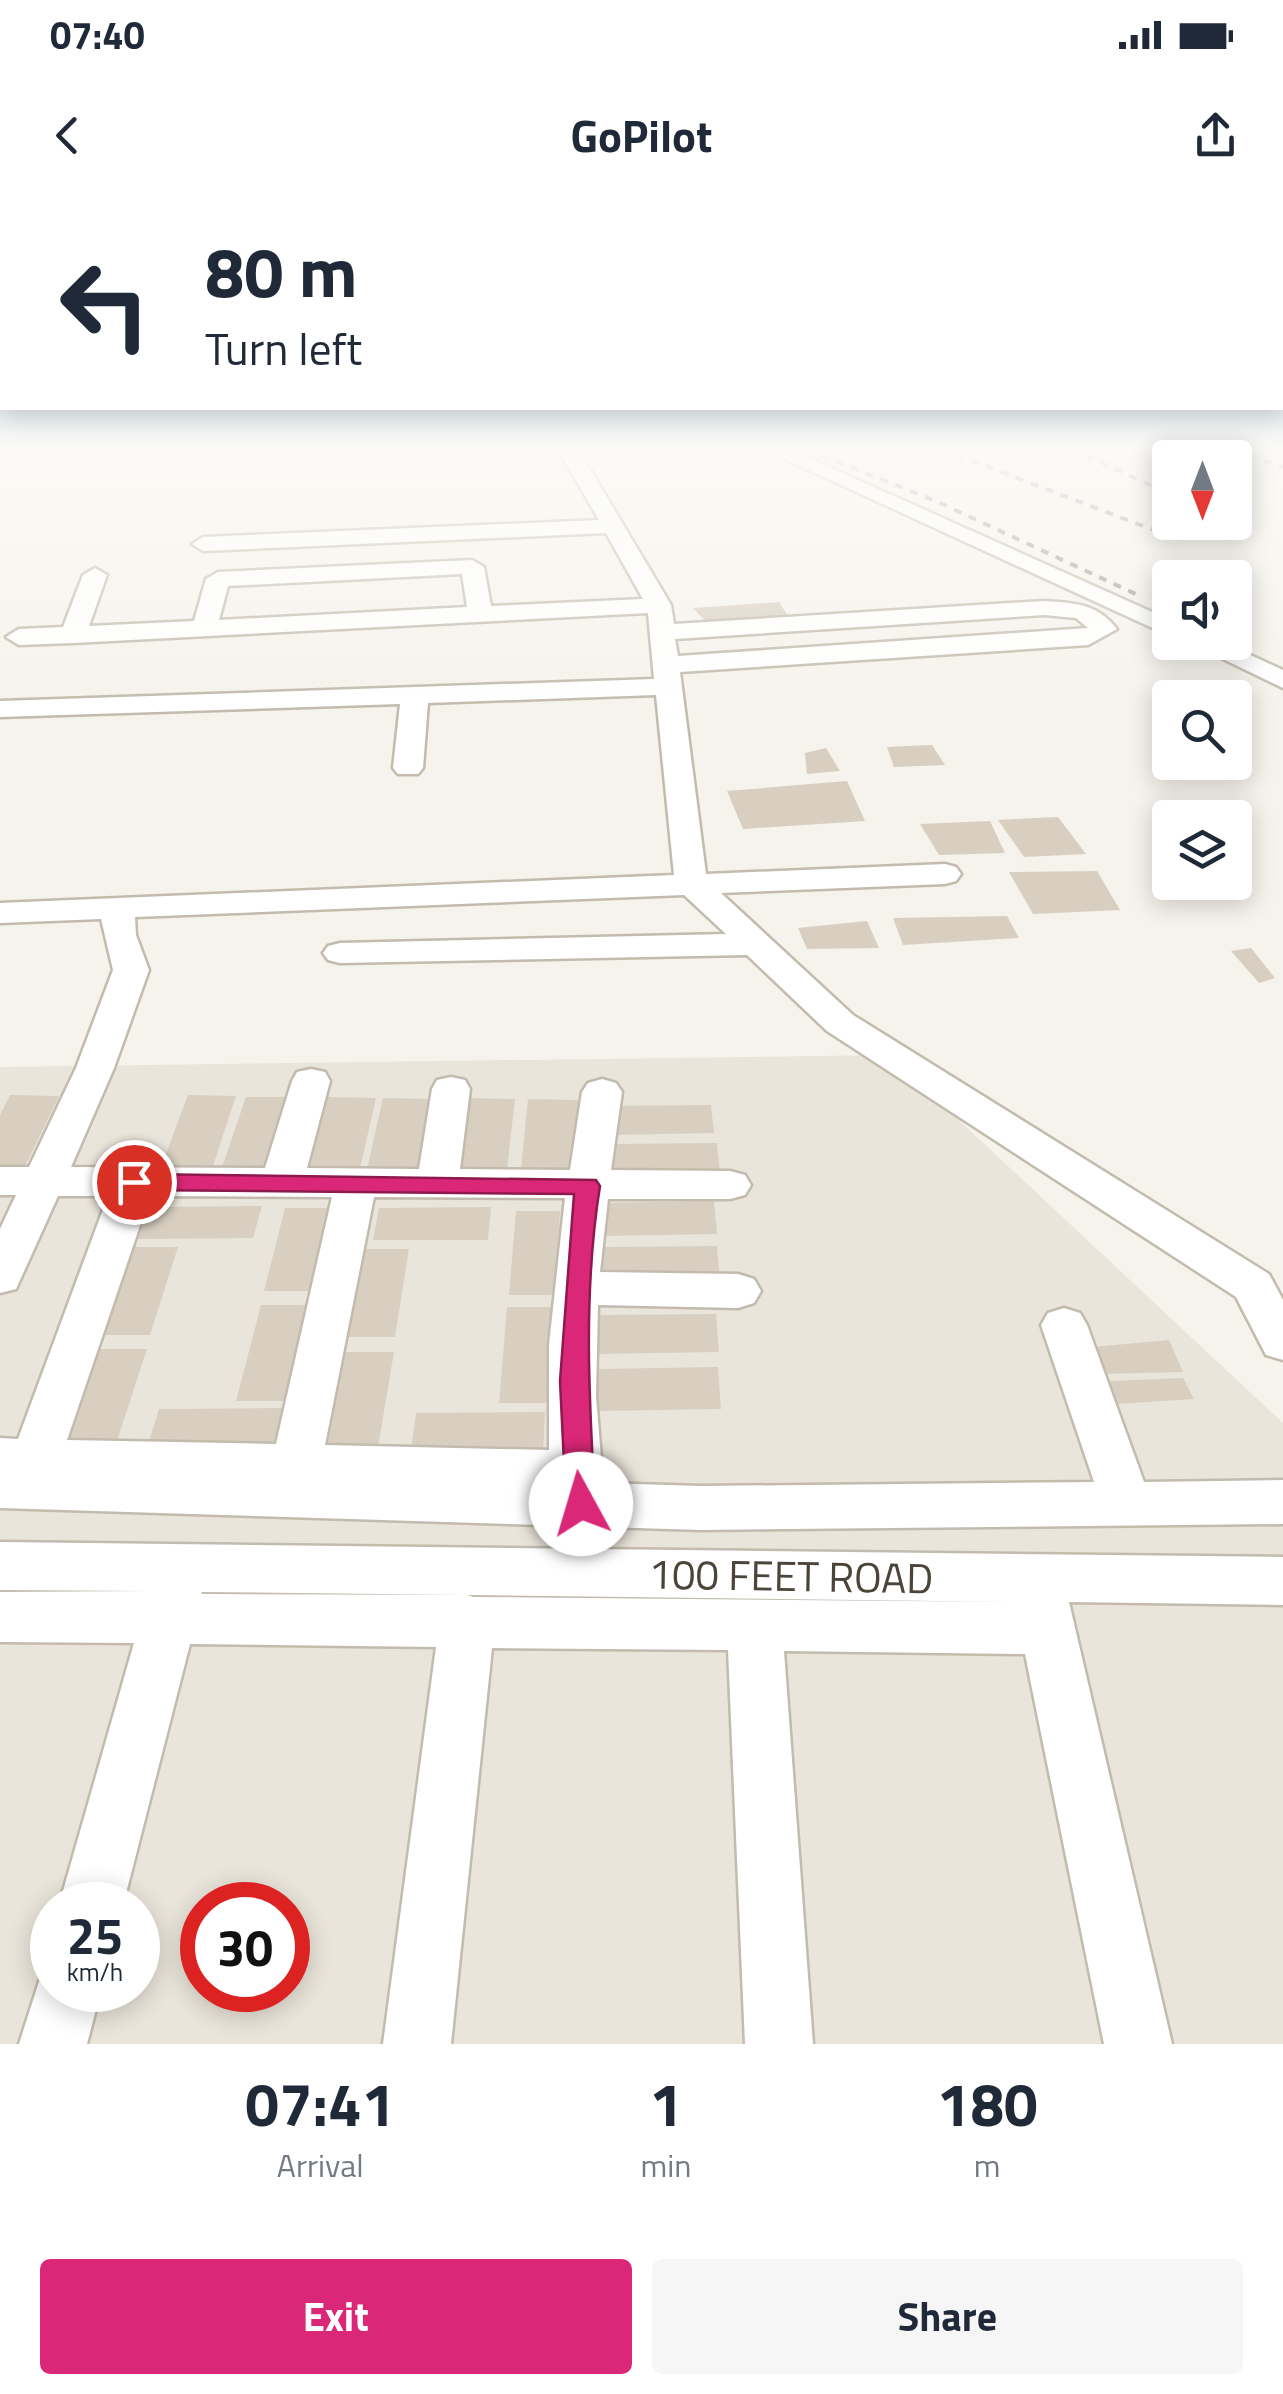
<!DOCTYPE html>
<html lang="en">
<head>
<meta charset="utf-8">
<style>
	body { margin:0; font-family:"Titillium Web",sans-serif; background:#f6f6f7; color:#1f2937; height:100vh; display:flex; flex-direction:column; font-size:38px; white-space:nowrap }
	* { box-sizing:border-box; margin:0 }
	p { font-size:32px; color:#747a83 }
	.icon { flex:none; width:55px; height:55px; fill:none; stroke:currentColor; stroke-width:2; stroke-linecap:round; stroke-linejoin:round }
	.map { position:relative; height:1844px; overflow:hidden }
	.panel { display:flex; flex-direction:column; background:#fff; flex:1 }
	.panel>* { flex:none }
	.hud { position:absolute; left:0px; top:0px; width:1285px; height:210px; box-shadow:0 5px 25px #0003; background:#fff; color:#1f2937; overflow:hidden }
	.needle { width:65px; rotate:180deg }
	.buttons { position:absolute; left:1152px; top:240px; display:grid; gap:20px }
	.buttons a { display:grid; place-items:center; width:100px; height:100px; border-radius:10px; background:#fff; box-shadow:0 5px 25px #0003; font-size:50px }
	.speed { position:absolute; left:30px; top:1682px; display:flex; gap:20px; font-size:50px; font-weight:700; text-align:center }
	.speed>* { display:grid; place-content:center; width:130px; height:130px; border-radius:50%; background:#fff; box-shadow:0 5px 25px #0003; line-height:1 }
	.speed small { font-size:25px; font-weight:400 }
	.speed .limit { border:15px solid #d22; background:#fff; color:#111 }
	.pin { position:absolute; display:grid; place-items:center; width:85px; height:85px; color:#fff; margin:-42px; border:5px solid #fff; border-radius:50%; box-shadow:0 2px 10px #0007 }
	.me { position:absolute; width:110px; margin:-55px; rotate:354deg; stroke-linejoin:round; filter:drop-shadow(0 0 8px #0008) }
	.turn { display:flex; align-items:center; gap:35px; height:210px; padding:0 40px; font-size:45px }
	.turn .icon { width:130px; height:130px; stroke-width:2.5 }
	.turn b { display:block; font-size:70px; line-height:85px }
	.eta { display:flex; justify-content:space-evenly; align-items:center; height:170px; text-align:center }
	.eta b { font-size:60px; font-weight:700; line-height:70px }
	.action { display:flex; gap:20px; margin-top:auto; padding:20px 40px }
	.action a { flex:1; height:115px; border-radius:10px; background:#db2777; color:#fff; font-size:40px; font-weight:700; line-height:115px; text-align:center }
	.action a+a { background:#f6f6f7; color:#1f2937 }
	.status { display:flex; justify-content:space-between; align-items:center; height:70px; padding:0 50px; background:#fff; direction:ltr }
	.status svg { height:28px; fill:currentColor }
	header { display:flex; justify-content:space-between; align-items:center; height:130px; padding:0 40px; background:#fff; font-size:45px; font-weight:700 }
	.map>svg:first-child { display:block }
</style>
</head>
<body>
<div class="status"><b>07:40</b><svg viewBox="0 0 49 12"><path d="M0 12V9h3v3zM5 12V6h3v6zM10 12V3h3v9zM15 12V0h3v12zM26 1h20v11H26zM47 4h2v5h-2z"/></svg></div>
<header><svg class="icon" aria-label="back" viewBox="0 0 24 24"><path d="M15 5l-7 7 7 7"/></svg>GoPilot<svg class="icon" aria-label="share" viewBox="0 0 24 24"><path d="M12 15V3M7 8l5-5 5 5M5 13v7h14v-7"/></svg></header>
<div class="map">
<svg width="1283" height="1844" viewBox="0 0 1283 1844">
	<rect width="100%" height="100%" fill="#f6f3ec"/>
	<!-- residential -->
	<path fill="#eae5da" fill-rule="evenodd" d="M889 855 1283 1223V1844H0V867ZM52 1705H138V1790H52ZM202 1705H288V1790H202Z"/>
	<!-- building -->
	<g fill="#d8cfc1">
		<path d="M779 402 790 419 709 425 693 408Z"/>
		<path d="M932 545 945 565 894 567 887 547Z"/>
		<path d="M826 548 840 571 807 574 805 553Z"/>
		<path d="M847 581 865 621 743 629 727 591Z"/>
		<path d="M1058 617 1086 654 1024 657 998 620Z"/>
		<path d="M990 621 1005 653 939 655 920 624Z"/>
		<path d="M1097 671 1120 710 1033 714 1009 672Z"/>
		<path d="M1007 716 1019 738 903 745 893 718Z"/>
		<path d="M867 721 879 748 807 749 798 728Z"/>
		<path d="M1251 748 1275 778 1259 783 1231 751Z"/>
		<path d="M10 895 59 896 21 975H0V915Z"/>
		<path d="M188 895 236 896 210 975H158Z"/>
		<path d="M246 897H295L271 976H219Z"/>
		<path d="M327 897 376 898 358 977H306Z"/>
		<path d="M383 898 432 899 418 978H365Z"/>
		<path d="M466 898 515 899 506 978H454Z"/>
		<path d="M528 899 578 900 572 979H520Z"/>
		<path d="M711 905 714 933 609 935V906Z"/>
		<path d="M717 943 720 973 612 975V944Z"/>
		<path d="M714 1001 717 1034 604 1036V1003Z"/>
		<path d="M262 1006 253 1038 138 1039 150 1007Z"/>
		<path d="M491 1007 488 1040H373L379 1008Z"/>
		<path d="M285 1008H329L310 1091H264Z"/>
		<path d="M516 1011H560L555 1095H509Z"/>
		<path d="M717 1046 720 1080 603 1082V1047Z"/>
		<path d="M133 1047H178L150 1135H102Z"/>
		<path d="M365 1049H409L395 1137H348Z"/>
		<path d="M261 1105H307L286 1201H236Z"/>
		<path d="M507 1107H555L549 1203H499Z"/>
		<path d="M716 1114 719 1152 596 1154V1115Z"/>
		<path d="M1169 1140 1183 1172 1102 1174 1093 1147Z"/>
		<path d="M99 1149H147L114 1250H63Z"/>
		<path d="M345 1152H394L377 1253H326Z"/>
		<path d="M718 1167 721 1209 595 1211V1169Z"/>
		<path d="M1183 1178 1194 1199 1116 1204 1109 1181Z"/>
		<path d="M287 1208 278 1251 146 1252 159 1209Z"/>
		<path d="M545 1212 543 1255 410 1256 416 1213Z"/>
	</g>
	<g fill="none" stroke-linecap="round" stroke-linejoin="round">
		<!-- minor casing -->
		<g stroke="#c2bbae" stroke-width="5">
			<g id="minor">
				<path d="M558 249H578L671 405 674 424 1044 401C1074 403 1097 403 1117 429L1088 445 680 472 706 674 945 664 956 667 961 674 956 681 945 684 721 693 853 815 1269 1074 1283 1100V1160L1266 1155 1236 1097 827 831 747 755 340 763 328 760 323 753 328 746 340 743 726 734 684 695 135 717 136 735 149 770 114 868 71 967 265 968 292 881 297 872 311 869 325 872 330 881 307 968 419 969 432 889 437 880 451 877 465 880 470 889 460 969 570 970 582 892 588 883 602 879 616 883 622 892 611 970 730 971 745 975 751 985 745 995 730 999H608L600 1072 738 1074 754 1079 761 1091 754 1103 738 1108 598 1105 596 1196 603 1283 701 1286 1094 1282 1041 1125 1048 1113 1064 1108 1080 1113 1087 1125 1144 1282 1283 1280V1324L701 1330 0 1308V1238L18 1239 108 996H58L16 1089 0 1093V1029L16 995H0V967H29L76 868 113 770 101 719 0 723V703L674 675 656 495 428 503 423 568 418 574H398L393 568 400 504 0 517V501L654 479 648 413 73 443 19 445 6 437 19 429 63 427 83 375 95 368 107 375 89 426 194 421 206 379 218 372 472 360 484 367 491 406 643 399 606 333 203 351 192 344 203 337 599 320ZM462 374 467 407 219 420 228 386ZM1044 415 1076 418 1088 428 678 456 675 439ZM150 996 332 997 276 1244 67 1240ZM374 997 565 998 549 1145V1250L325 1245Z"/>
				<path d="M763 249H789L1170 420V436Z"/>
				<path d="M1188 442H1222L1283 470V488Z"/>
				<path d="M0 1342 1283 1357V1405L1069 1402 1172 1844H1104L1025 1454 784 1451 813 1844H745L728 1450 492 1448 451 1844H383L436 1447 190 1444 123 1705H59L134 1443 0 1442V1392L149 1391 0 1390ZM201 1392 467 1395 202 1394ZM467 1395 1015 1402 473 1397Z"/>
				<path d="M52 1763V1790H101L87 1844H19L44 1766Z"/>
			</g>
		</g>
		<!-- minor -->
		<use href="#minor" fill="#fff" fill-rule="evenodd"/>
		<!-- rail -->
		<g stroke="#9a9a9a" stroke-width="4" stroke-dasharray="8 8" stroke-linecap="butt">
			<path d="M806 249 938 302 1142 397"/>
			<path d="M941 249 1180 340"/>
			<path d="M1071 249 1170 294"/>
			<path d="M1234 249 1283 267"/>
			<path d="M1226 322 1242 331"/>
		</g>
	</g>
	<!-- sky -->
	<linearGradient id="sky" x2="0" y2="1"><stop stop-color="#8fc1ec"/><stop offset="0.49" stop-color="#fbfaf6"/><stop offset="1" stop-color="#fbfaf6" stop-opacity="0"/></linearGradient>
	<rect width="1283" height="507" fill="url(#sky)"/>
	<!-- route -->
	<path fill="#db2777" stroke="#8e194d" stroke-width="2.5" d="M134 974 596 980 600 986C583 1091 589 1199 595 1304L591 1313 581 1317 570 1313 566 1304 560 1181 574 994 134 990 122 982Z"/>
	<g text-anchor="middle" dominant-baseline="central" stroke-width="8" stroke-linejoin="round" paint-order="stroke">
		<!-- near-street labels -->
		<g font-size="42" fill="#4b4439" stroke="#fff">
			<text transform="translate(791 1375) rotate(1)">100 FEET ROAD</text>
		</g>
	</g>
</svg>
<div class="buttons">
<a><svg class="needle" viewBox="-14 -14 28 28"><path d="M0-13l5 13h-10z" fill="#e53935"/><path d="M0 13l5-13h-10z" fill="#747a83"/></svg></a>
<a><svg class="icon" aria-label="sound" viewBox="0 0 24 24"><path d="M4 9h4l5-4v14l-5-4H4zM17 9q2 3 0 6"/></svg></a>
<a><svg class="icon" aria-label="search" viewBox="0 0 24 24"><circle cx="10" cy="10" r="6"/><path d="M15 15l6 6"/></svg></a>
<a><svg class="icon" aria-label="layers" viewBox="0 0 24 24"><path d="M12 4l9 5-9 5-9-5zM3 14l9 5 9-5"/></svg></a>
</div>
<div class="speed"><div>25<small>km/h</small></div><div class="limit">30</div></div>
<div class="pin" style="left:134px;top:982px;background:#d93025"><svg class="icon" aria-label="arrive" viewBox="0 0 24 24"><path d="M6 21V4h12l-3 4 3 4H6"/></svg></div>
<svg class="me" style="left:581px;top:1304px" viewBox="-20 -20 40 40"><circle r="19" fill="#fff"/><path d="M0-13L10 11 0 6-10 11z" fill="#db2777"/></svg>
<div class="hud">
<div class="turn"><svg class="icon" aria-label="left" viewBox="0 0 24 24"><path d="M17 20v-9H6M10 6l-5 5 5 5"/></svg><div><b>80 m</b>Turn left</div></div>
</div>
</div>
<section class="panel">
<div class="eta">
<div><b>07:41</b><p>Arrival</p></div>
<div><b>1</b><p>min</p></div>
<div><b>180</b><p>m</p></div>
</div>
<div class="action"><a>Exit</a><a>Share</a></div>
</section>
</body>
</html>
